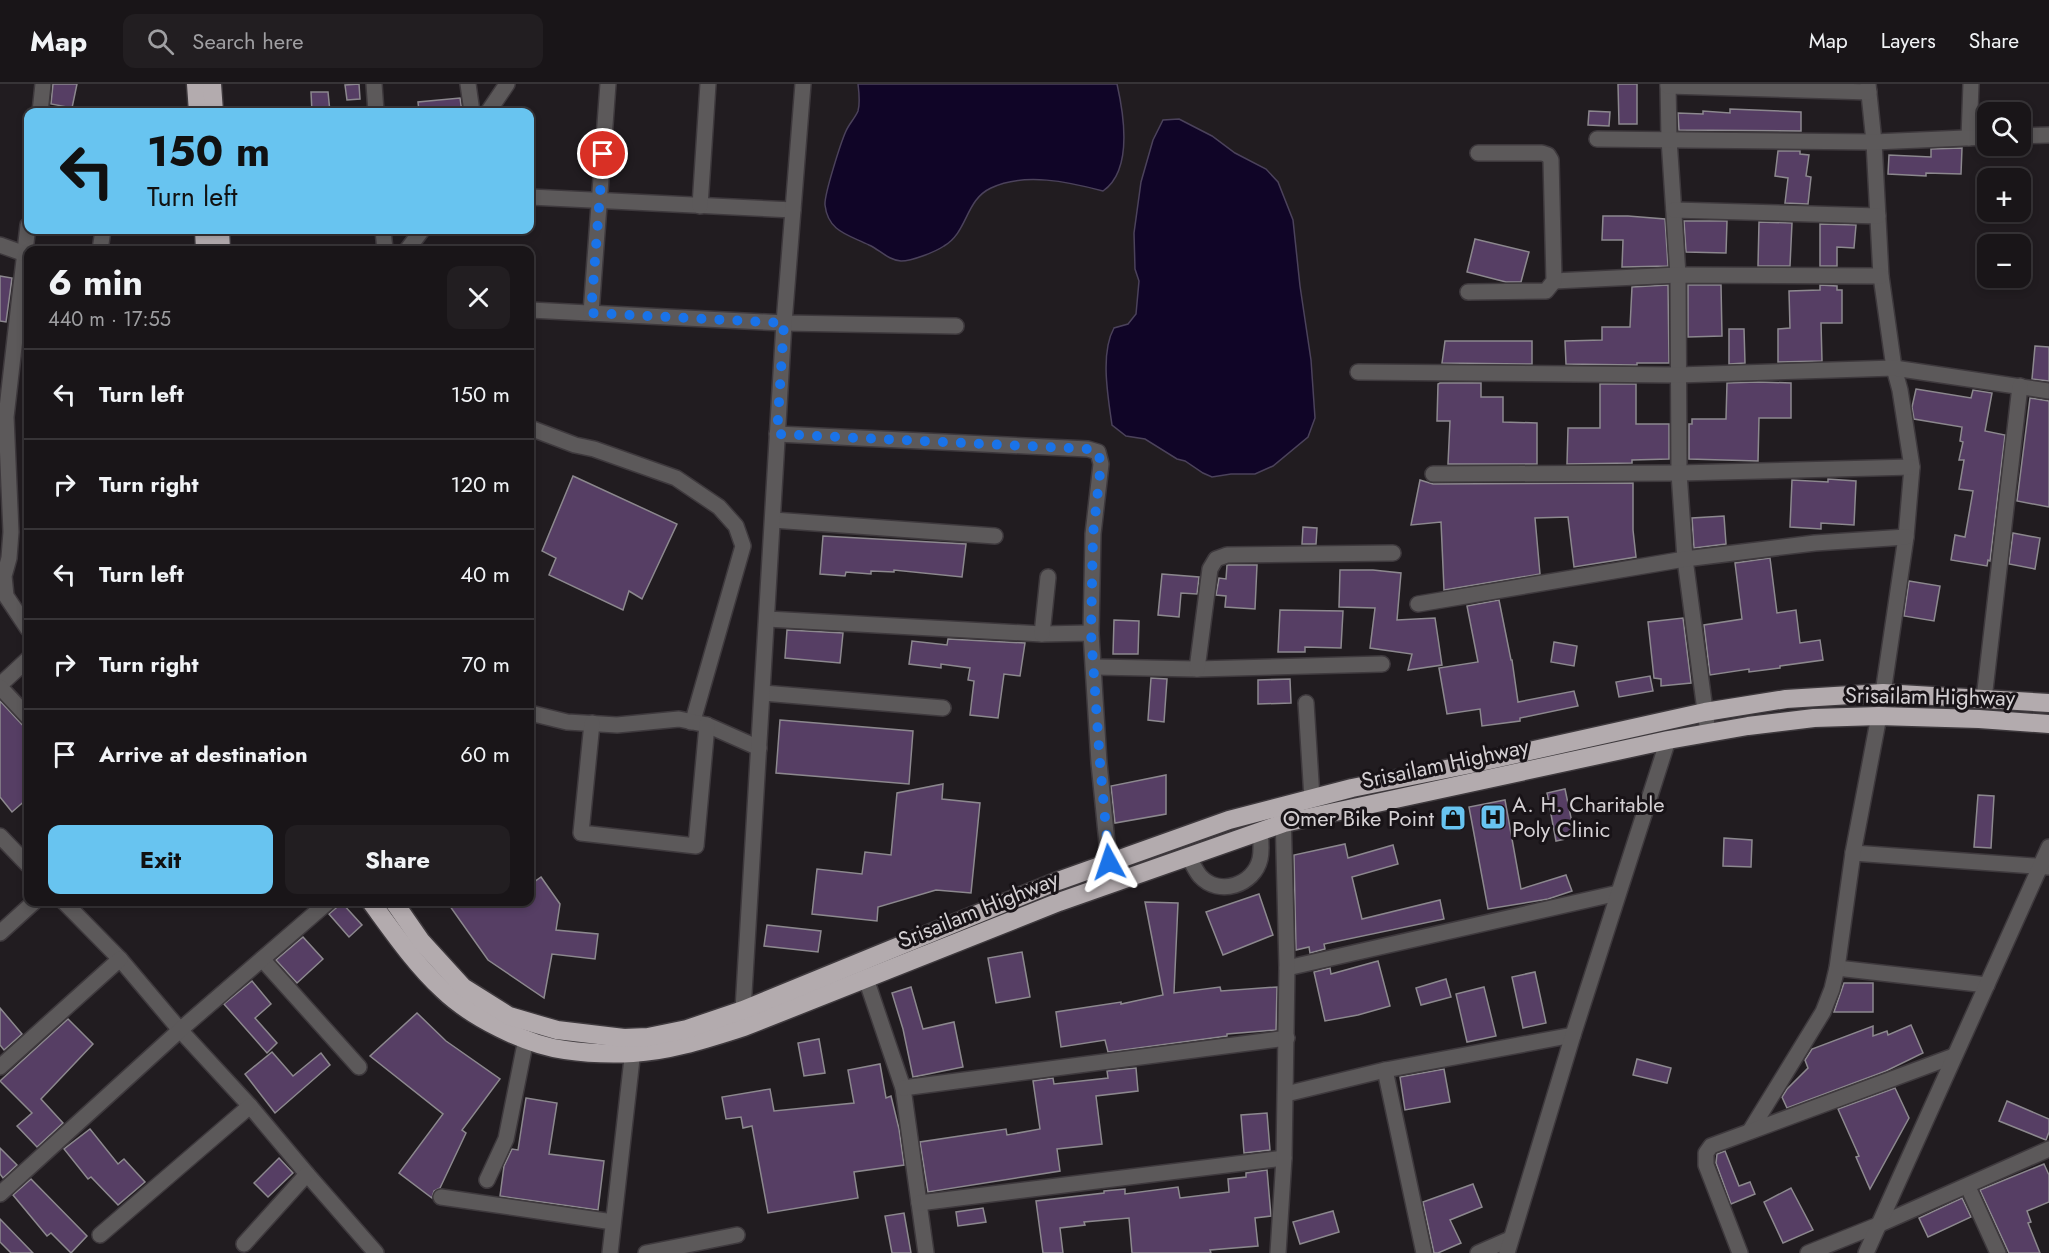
<!DOCTYPE html>
<html lang="en">
<head>
<meta charset="utf-8">
<style>
	body { margin:0; font-family:Jost,sans-serif; background:#221e21; color:#f1f3f6; height:100vh; display:flex; flex-direction:column; font-size:22px; white-space:nowrap }
	* { box-sizing:border-box; margin:0 }
	p { font-size:20px; color:#9f9fa2 }
	.icon { flex:none; width:33px; height:33px; fill:none; stroke:currentColor; stroke-width:2; stroke-linecap:round; stroke-linejoin:round }
	.map { position:relative; flex:1; overflow:hidden }
	.side { position:absolute; left:24px; top:162px; width:510px; height:660px; display:flex; flex-direction:column; background:#191518; border-radius:12px; box-shadow:0 3px 9px #0003,0 0 0 2px #373437 }
	.side>* { flex:none }
	.hud { position:absolute; left:24px; top:24px; width:510px; height:126px; border-radius:12px; box-shadow:0 3px 9px #0003,0 0 0 2px #373437; background:#68c4f0; color:#111; overflow:hidden }
	.tools { position:absolute; left:1977px; top:18px; display:grid; gap:12px }
	.tools a { display:grid; place-items:center; width:54px; height:54px; border-radius:12px; background:#191518; box-shadow:0 3px 9px #0003,0 0 0 2px #373437; font-size:30px }
	.pin { position:absolute; display:grid; place-items:center; width:51px; height:51px; color:#fff; margin:-26px; border:3px solid #fff; border-radius:50%; box-shadow:0 2px 6px #0007 }
	.me { position:absolute; width:66px; margin:-33px; rotate:355deg; stroke-linejoin:round; filter:drop-shadow(0 0 4px #0008) }
	.turn { display:flex; align-items:center; gap:21px; height:126px; padding:0 24px; font-size:27px }
	.turn .icon { width:78px; height:78px; stroke-width:2.5 }
	.turn b { display:block; font-size:42px; line-height:51px }
	.round { display:grid; place-items:center; flex:none; width:63px; height:63px; border-radius:12px; background:#221e21 }
	.headline { display:flex; align-items:center; justify-content:space-between; height:102px; padding:0 24px }
	h1 { font-size:36px; font-weight:700; line-height:45px }
	.primary-button { display:flex; gap:12px; margin-top:auto; padding:12px 24px }
	.primary-button a { flex:1; height:69px; border-radius:12px; background:#68c4f0; color:#111; font-size:24px; font-weight:700; line-height:69px; text-align:center }
	.primary-button a+a { background:#221e21; color:#f1f3f6 }
	ul { padding:0; list-style:none }
	li { display:flex; align-items:center; gap:18px; height:90px; padding:0 24px; border-top:2px solid #373437 }
	li div { flex:1 }
	li b { display:block; font-size:22px }
	li em { font-style:normal }
	header { display:flex; align-items:center; gap:36px; box-sizing:border-box; height:84px; padding:0 30px; background:#191518; border-bottom:2px solid #373437 }
	header strong { font-size:28px }
	nav { display:flex; gap:33px; margin-inline-start:auto; font-size:21px }
	.search { width:420px; height:54px; background:#221e21; display:flex; align-items:center; gap:15px; box-sizing:border-box; padding:0 21px; border-radius:12px; color:#9f9fa2; font-size:22px }
	.map>svg:first-child { display:block }
</style>
</head>
<body>
<header>
<strong>Map</strong>
<div class="search"><svg class="icon" aria-label="search" viewBox="0 0 24 24"><circle cx="10" cy="10" r="6"/><path d="M15 15l6 6"/></svg>Search here</div>
<nav><a>Map</a><a>Layers</a><a>Share</a></nav>
</header>
<div class="map">
<svg width="2049" height="1169" viewBox="0 0 2049 1169">
	<rect width="100%" height="100%" fill="#211c20"/>
	<!-- water -->
	<g fill="#100527" stroke="#4b425b" stroke-width="1.5">
		<path d="M858 0H1117C1124 31 1133 86 1103 107 1069 98 1024 88 991 104 965 116 968 148 944 162 935 168 912 177 901 177 888 176 880 166 869 161 849 151 828 148 825 121 824 111 841 58 846 47 849 40 855 34 858 27 860 20 859 8 858 0Z"/>
		<path d="M1179 35 1212 52 1235 69 1266 85 1278 98 1293 136 1300 202 1311 276 1315 334 1308 353 1273 382 1255 390H1231L1212 393 1203 389 1185 377 1177 375 1145 355 1126 352 1112 341C1108 313 1100 269 1114 244L1128 240 1136 230 1139 197 1135 185 1134 149 1141 98 1153 56 1163 36Z"/>
	</g>
	<!-- building -->
	<g fill="#563e64" stroke="#8c888e" stroke-width="1.5">
		<path d="M53 0H77L72 24 51 20Z"/>
		<path d="M359 0 360 15 347 16 345 1Z"/>
		<path d="M1618 0H1637V40H1619Z"/>
		<path d="M311 8H328L330 28H312Z"/>
		<path d="M460 14 462 28H419L418 18Z"/>
		<path d="M1730 25 1801 28V47L1679 46 1678 29 1703 30V27L1730 29Z"/>
		<path d="M1589 27 1610 28 1609 42 1588 41Z"/>
		<path d="M1962 64 1961 90 1926 89V92L1888 90 1889 71 1931 73V65Z"/>
		<path d="M1778 67H1800V70L1809 71 1806 92 1811 93 1808 120 1785 119 1788 94 1775 92Z"/>
		<path d="M1603 132H1628L1665 135 1668 182 1622 183 1623 156H1602Z"/>
		<path d="M1684 137H1727L1726 169 1686 168Z"/>
		<path d="M1759 138 1792 139 1790 182H1758Z"/>
		<path d="M1820 140 1856 141 1854 164 1837 163V182H1820Z"/>
		<path d="M1475 155 1529 168 1521 198H1506L1467 188Z"/>
		<path d="M0 192 12 194 6 238 0 237Z"/>
		<path d="M1668 201 1669 279H1637V281L1566 280 1565 257 1602 256V243H1630L1632 203Z"/>
		<path d="M1688 201H1721L1722 252 1688 253Z"/>
		<path d="M1820 201 1837 202V206H1842V239H1821L1822 277 1778 278V245L1790 244 1789 207 1820 206Z"/>
		<path d="M1729 245H1744L1745 279 1729 280Z"/>
		<path d="M1445 257H1532V280L1442 279Z"/>
		<path d="M2035 262 2049 263V297L2032 295Z"/>
		<path d="M1758 298 1791 299V334H1759L1758 377 1689 375V340H1692V335H1726L1727 299Z"/>
		<path d="M1440 299H1481V313H1503V338L1537 339V380H1448L1450 337H1437L1438 300Z"/>
		<path d="M1600 300H1636V340H1669V375L1632 376V379L1567 380 1568 344H1600Z"/>
		<path d="M1916 305 1971 314 1973 306 1992 309 1985 347 2005 351 1990 477 1988 476 1987 482 1951 476 1955 451 1965 453 1973 407 1959 405 1964 376H1959L1963 358 1960 357 1962 343 1914 335 1912 323Z"/>
		<path d="M2030 314 2049 317V423L2017 417Z"/>
		<path d="M573 392 677 440 642 515 629 507 623 526 549 491 556 474 542 467Z"/>
		<path d="M1828 395 1856 397 1854 441 1821 439V445L1790 443 1792 396 1828 398Z"/>
		<path d="M1420 396 1433 400 1633 399V446L1636 473 1574 483 1568 433 1535 434 1540 490 1444 506 1441 438 1411 441Z"/>
		<path d="M1724 432 1726 460 1694 464 1692 434Z"/>
		<path d="M1303 443 1317 444 1316 460H1302Z"/>
		<path d="M2013 449 2040 454 2035 485 2009 480Z"/>
		<path d="M823 452 966 460 962 493 894 486V488L871 487V490L846 488 845 492 820 490Z"/>
		<path d="M1770 474 1777 529 1796 526 1800 559 1820 556 1823 576 1780 582V584L1749 588V585L1710 591 1704 541 1742 535 1735 479Z"/>
		<path d="M1227 481H1257L1255 525 1225 523 1226 512 1216 511 1219 494 1226 495Z"/>
		<path d="M1340 486H1373L1401 489 1397 536 1435 534 1442 581 1408 586 1412 570 1370 564 1375 524 1339 523Z"/>
		<path d="M1162 490 1199 493 1197 510 1181 509 1179 533 1158 531Z"/>
		<path d="M1909 497 1940 502 1934 537 1904 532Z"/>
		<path d="M1499 516 1511 576H1512L1518 618 1574 607 1578 622 1520 634V637L1482 642 1480 625 1447 630 1439 584 1478 578 1467 522Z"/>
		<path d="M1280 526 1343 527 1341 564 1305 563V568H1278Z"/>
		<path d="M1683 534 1691 599 1661 602V595L1654 594 1648 538Z"/>
		<path d="M1114 536 1139 537 1138 570H1113Z"/>
		<path d="M787 546 843 549 840 579 785 574Z"/>
		<path d="M948 555 1025 559 1020 592 1004 590 998 634 970 631 974 597 968 596 970 584 941 580V584L909 580 912 557 947 561Z"/>
		<path d="M1554 558 1577 562 1574 582 1551 578Z"/>
		<path d="M1650 592 1653 607 1619 613 1616 598Z"/>
		<path d="M1151 594 1167 595 1164 638 1148 636Z"/>
		<path d="M1290 595 1291 619 1258 620V596Z"/>
		<path d="M0 617 28 647V714L12 728 0 713Z"/>
		<path d="M780 636 913 647 909 700 776 689Z"/>
		<path d="M1166 691V730L1115 739 1111 702Z"/>
		<path d="M943 700 942 715 980 719 971 809 936 806 878 823 877 837 812 830 817 785 862 790 865 768 891 771 897 709Z"/>
		<path d="M1565 705 1575 753 1556 757 1547 709Z"/>
		<path d="M1978 711 1994 712 1991 764 1974 763Z"/>
		<path d="M1505 716 1521 805 1566 791 1572 807 1548 815 1488 825 1469 723Z"/>
		<path d="M1724 754 1752 756 1751 783 1723 782Z"/>
		<path d="M1345 760 1348 774 1393 761 1398 780 1352 793 1362 835 1440 816 1444 835 1324 860 1325 865 1310 869 1309 863 1296 866 1294 771Z"/>
		<path d="M541 793 560 820 556 846 598 850 595 875 552 870 544 914 488 876 447 818H530V801Z"/>
		<path d="M1259 810 1273 851 1223 871 1206 828Z"/>
		<path d="M1145 818 1178 819 1174 909 1220 903 1221 907 1277 903 1276 946 1227 950V952L1108 968 1105 956 1061 963 1056 928 1121 918V920L1163 911Z"/>
		<path d="M342 819 362 841 349 853 329 830Z"/>
		<path d="M767 841 821 847 818 868 764 862Z"/>
		<path d="M303 853 323 875 297 899 276 876Z"/>
		<path d="M1022 868 1030 913 996 919 988 874Z"/>
		<path d="M1378 877 1390 922 1358 931 1325 937 1314 888 1330 884 1331 890Z"/>
		<path d="M1535 888 1546 939 1523 944 1512 893Z"/>
		<path d="M1446 895 1451 913 1421 921 1416 904Z"/>
		<path d="M252 897 271 920 255 934 277 959 267 969 224 920Z"/>
		<path d="M1844 899H1873V928H1834Z"/>
		<path d="M911 903 923 945 954 938 963 983 913 993 903 945 892 909Z"/>
		<path d="M1484 903 1496 952 1467 958 1456 910Z"/>
		<path d="M0 924 22 950 4 966 0 961Z"/>
		<path d="M417 929 446 957 500 995 462 1046 466 1049 440 1104 434 1107 432 1114 399 1089 443 1030 370 972Z"/>
		<path d="M68 935 93 960 41 1015 63 1039 37 1063 17 1042 32 1029 0 997Z"/>
		<path d="M1911 941 1923 969 1886 987 1787 1024 1782 1013 1787 1005 1808 984 1805 976 1812 965 1873 942V952L1887 947 1888 951Z"/>
		<path d="M819 955 825 989 804 992 798 959Z"/>
		<path d="M272 968 293 992 321 969 330 981 275 1029 245 990Z"/>
		<path d="M1637 975 1671 984 1667 999 1633 991Z"/>
		<path d="M880 980 886 1014 891 1012 899 1045 904 1081 854 1088 858 1114 768 1129 752 1042 743 1044 741 1033 726 1035 722 1013 770 1005 774 1027 854 1019 848 986Z"/>
		<path d="M1136 984 1138 1007 1096 1012 1102 1060 1057 1065 1060 1087 928 1108 920 1058 1006 1045 1007 1051 1040 1045 1033 997 1053 994 1054 1000 1108 994 1107 987Z"/>
		<path d="M1444 985 1450 1018 1405 1026 1400 993Z"/>
		<path d="M1895 1004 1909 1034 1870 1105 1856 1073 1859 1072 1838 1025Z"/>
		<path d="M526 1014 557 1019 549 1070 604 1077 598 1126 500 1112 504 1082 512 1065 518 1066Z"/>
		<path d="M2007 1017 2049 1035V1048L2046 1056 1999 1037Z"/>
		<path d="M1267 1029 1270 1066 1244 1069 1241 1031Z"/>
		<path d="M90 1045 118 1080 124 1075 145 1098 118 1121 91 1093 88 1095 64 1065Z"/>
		<path d="M0 1064 17 1081 3 1094 0 1090Z"/>
		<path d="M1725 1067 1739 1102 1750 1098 1755 1110 1731 1120 1716 1079 1717 1070Z"/>
		<path d="M279 1074 293 1089 268 1113 254 1099Z"/>
		<path d="M2044 1080 2049 1091V1118L2027 1127 2031 1138 2028 1139 2040 1169H2009L1980 1106Z"/>
		<path d="M1267 1086 1271 1132 1255 1134 1258 1162 1210 1166 1211 1169H1132L1129 1134 1084 1138 1085 1141 1060 1144 1063 1169H1043L1036 1117 1104 1109V1107L1125 1105V1110L1178 1103 1180 1114 1229 1108 1228 1095 1246 1093V1089Z"/>
		<path d="M31 1095 87 1152 71 1169 51 1149 47 1152 13 1111Z"/>
		<path d="M1473 1100 1482 1123 1450 1136 1461 1159 1438 1169H1434L1423 1118Z"/>
		<path d="M1791 1104 1813 1146 1783 1159 1764 1118Z"/>
		<path d="M1962 1114 1971 1133 1928 1153 1919 1134Z"/>
		<path d="M983 1124 986 1138 958 1142 956 1128Z"/>
		<path d="M1333 1127 1339 1148 1300 1160 1293 1138Z"/>
		<path d="M904 1129 911 1169H892L885 1132Z"/>
		<path d="M0 1135 33 1169H11L0 1158Z"/>
	</g>
	<g fill="none" stroke-linecap="round" stroke-linejoin="round">
		<!-- minor casing -->
		<g stroke="#3e393d" stroke-width="18">
			<g id="minor">
				<path d="M374 0 376 28"/>
				<path d="M468 0 472 28"/>
				<path d="M1668 0 1669 55 1678 191 1679 389 1685 475 1708 649"/>
				<path d="M1868 0 1874 58 1881 192 1894 284 1900 306 1912 383 1906 453 1883 609"/>
				<path d="M1668 2 1869 8"/>
				<path d="M40 28 43 0"/>
				<path d="M488 28 507 0"/>
				<path d="M2020 52 2049 51"/>
				<path d="M1969 54 1971 0"/>
				<path d="M1597 55 1874 58 1988 53"/>
				<path d="M530 113 793 126"/>
				<path d="M700 122 708 0"/>
				<path d="M1674 126 1878 132"/>
				<path d="M28 141 6 333 11 448 9 474 4 492 6 512 28 545"/>
				<path d="M383 146 385 166"/>
				<path d="M0 161 28 171"/>
				<path d="M100 166 103 146"/>
				<path d="M407 166 422 146"/>
				<path d="M1554 197 1678 191 1881 192"/>
				<path d="M1468 208 1546 207 1554 197 1551 76 1548 71 1542 69H1478"/>
				<path d="M530 226 784 239 956 242"/>
				<path d="M591 229 608 0"/>
				<path d="M1358 288 1678 291 1894 284 2049 307"/>
				<path d="M530 344 575 361 594 365 676 394 719 423 736 442 743 462 694 633 691 638"/>
				<path d="M777 350 1088 365 1098 368 1101 380 1093 450 1091 549"/>
				<path d="M1433 390 1679 389 1912 383"/>
				<path d="M773 436 995 452"/>
				<path d="M1418 520 1685 475 1815 459 1906 453"/>
				<path d="M767 535 1042 550 1091 549 1099 679 1109 779"/>
				<path d="M1042 550 1048 493"/>
				<path d="M1095 583 1197 585 1382 580"/>
				<path d="M1197 585 1210 485 1216 475 1227 471 1393 469"/>
				<path d="M0 601 28 575"/>
				<path d="M0 603 28 633"/>
				<path d="M763 609 943 624"/>
				<path d="M1984 615 2020 302"/>
				<path d="M1306 619 1312 714"/>
				<path d="M530 629 567 638 617 641 679 635 707 641 759 664"/>
				<path d="M592 639 581 749 696 762 707 641"/>
				<path d="M0 752 28 781"/>
				<path d="M1853 769 2048 783"/>
				<path d="M1188 772C1192 778 1195 786 1200 792 1219 813 1254 801 1260 775 1262 766 1261 756 1260 747"/>
				<path d="M64 818 120 875 180 946 250 1022 307 1090 376 1169"/>
				<path d="M0 849 34 818"/>
				<path d="M262 875 359 983"/>
				<path d="M862 883 903 1004 926 1169"/>
				<path d="M1287 884 1618 809"/>
				<path d="M1837 884 1987 901"/>
				<path d="M743 926 784 239 803 0"/>
				<path d="M0 983 120 875"/>
				<path d="M903 1004 1287 954"/>
				<path d="M1286 1010 1385 986"/>
				<path d="M1750 1047 1823 928 1832 905 1837 884 1853 769 1879 632"/>
				<path d="M487 1096 506 1055 526 955"/>
				<path d="M1968 1103 1998 1169"/>
				<path d="M0 1110 180 946 328 818"/>
				<path d="M441 1113 613 1138"/>
				<path d="M919 1119 1284 1074"/>
				<path d="M100 1151 250 1022"/>
				<path d="M244 1160 307 1090"/>
				<path d="M610 1169 634 957"/>
				<path d="M646 1169 737 1151"/>
				<path d="M1278 1169 1284 1074 1287 884 1283 728"/>
				<path d="M1424 1169 1385 986 1573 951"/>
				<path d="M1478 1169 1510 1155"/>
				<path d="M1507 1169 1573 951 1668 656"/>
				<path d="M1740 1169 1706 1081V1069L1711 1062 1954 972"/>
				<path d="M1808 1169 1878 1141 2049 1065"/>
				<path d="M1866 1169 2049 763"/>
			</g>
		</g>
		<!-- highway casing -->
		<g stroke="#3e393d" stroke-width="21">
			<g id="highway">
				<path d="M196 0 198 28"/>
				<path d="M212 0 214 28"/>
				<path d="M204 146 205 166"/>
				<path d="M220 146 221 166"/>
				<path d="M371 818C393 848 415 880 443 906 471 933 526 961 565 966 585 969 613 970 633 969 671 967 709 954 744 943L1059 818 1284 739 1668 656 1748 642 1814 634 1879 632 1979 635 2049 640"/>
				<path d="M394 818 421 857 463 903 509 932 557 946 624 954 648 953 687 945 743 926 1058 797 1229 736 1352 704 1476 679 1705 628 1786 615 1883 609 2049 619"/>
			</g>
		</g>
		<!-- minor -->
		<use href="#minor" stroke="#5c595a" stroke-width="15"/>
		<!-- highway -->
		<use href="#highway" stroke="#b3abae" stroke-width="18"/>
	</g>
	<g fill="none" stroke-linecap="round" stroke-linejoin="round">
		<!-- route -->
		<path stroke="#1a73e8" stroke-width="10" stroke-dasharray="0 18" d="M603 70 591 229 784 239 777 350 1088 365 1098 368 1101 380 1093 450 1091 549 1100 679 1109 778"/>
	</g>
	<!-- icons -->
	<defs>
		<g id="hospital-square" transform="scale(1.35)"><rect x="-9" y="-9" width="18" height="18" rx="4" fill="#68c4f0" stroke="#181317"/><path d="M-5-5h3v3.5h4V-5h3V5h-3V1.5h-4V5h-3Z" fill="#111"/></g>
		<g id="shop-square" transform="scale(1.35)"><rect x="-9" y="-9" width="18" height="18" rx="4" fill="#68c4f0" stroke="#181317"/><path d="M-5-2.5h2.3a2.7 3.5 0 0 1 5.4 0H5L5.5 6h-11ZM-1.5-2.5h3a1.5 2.3 0 0 0-3 0Z" fill="#111"/></g>
	</defs>
	<g fill-rule="evenodd">
		<use href="#hospital-square" x="1493" y="733"/>
		<use href="#shop-square" x="1453" y="734"/>
	</g>
	<g text-anchor="middle" dominant-baseline="central" stroke-width="6" stroke-linejoin="round" paint-order="stroke">
		<!-- street labels -->
		<g font-size="22" fill="#d5d1d4" stroke="#181317">
			<text transform="translate(1930 612) rotate(1)">Srisailam Highway</text>
			<text transform="translate(1445 679) rotate(-12)">Srisailam Highway</text>
			<text transform="translate(978 825) rotate(-22)">Srisailam Highway</text>
		</g>
		<!-- poi labels -->
		<g font-size="22" fill="#d5d1d4" stroke="#181317" text-anchor="start">
			<text x="1512" y="720">A. H. Charitable<tspan x="1512" dy="25">Poly Clinic</tspan></text>
			<text x="1434" y="734" text-anchor="end">Omer Bike Point</text>
		</g>
	</g>
</svg>
<div class="tools">
<a><svg class="icon" aria-label="search" viewBox="0 0 24 24"><circle cx="10" cy="10" r="6"/><path d="M15 15l6 6"/></svg></a>
<a>+</a>
<a>−</a>
</div>
<div class="pin" style="left:603px;top:70px;background:#d93025"><svg class="icon" aria-label="arrive" viewBox="0 0 24 24"><path d="M6 21V4h12l-3 4 3 4H6"/></svg></div>
<svg class="me" style="left:1109px;top:778px" viewBox="-20 -20 40 40"><path d="M0-17L14 15 0 8-14 15z" fill="#1a73e8" stroke="#fff" stroke-width="4"/></svg>
<div class="hud">
<div class="turn"><svg class="icon" aria-label="left" viewBox="0 0 24 24"><path d="M17 20v-9H6M10 6l-5 5 5 5"/></svg><div><b>150 m</b>Turn left</div></div>
</div>
<section class="side">
<div class="headline"><div><h1>6 min</h1><p>440 m · 17:55</p></div><a class="round"><svg class="icon" aria-label="close" viewBox="0 0 24 24"><path d="M6 6l12 12M18 6L6 18"/></svg></a></div>
<ul>
<li><svg class="icon" aria-label="left" viewBox="0 0 24 24"><path d="M17 20v-9H6M10 6l-5 5 5 5"/></svg><div><b>Turn left</b></div><em>150 m</em></li>
<li><svg class="icon" aria-label="right" viewBox="0 0 24 24"><path d="M7 20v-9h11M14 6l5 5-5 5"/></svg><div><b>Turn right</b></div><em>120 m</em></li>
<li><svg class="icon" aria-label="left" viewBox="0 0 24 24"><path d="M17 20v-9H6M10 6l-5 5 5 5"/></svg><div><b>Turn left</b></div><em>40 m</em></li>
<li><svg class="icon" aria-label="right" viewBox="0 0 24 24"><path d="M7 20v-9h11M14 6l5 5-5 5"/></svg><div><b>Turn right</b></div><em>70 m</em></li>
<li><svg class="icon" aria-label="arrive" viewBox="0 0 24 24"><path d="M6 21V4h12l-3 4 3 4H6"/></svg><div><b>Arrive at destination</b></div><em>60 m</em></li>
</ul>
<div class="primary-button"><a>Exit</a><a>Share</a></div>
</section>
</div>
</body>
</html>
